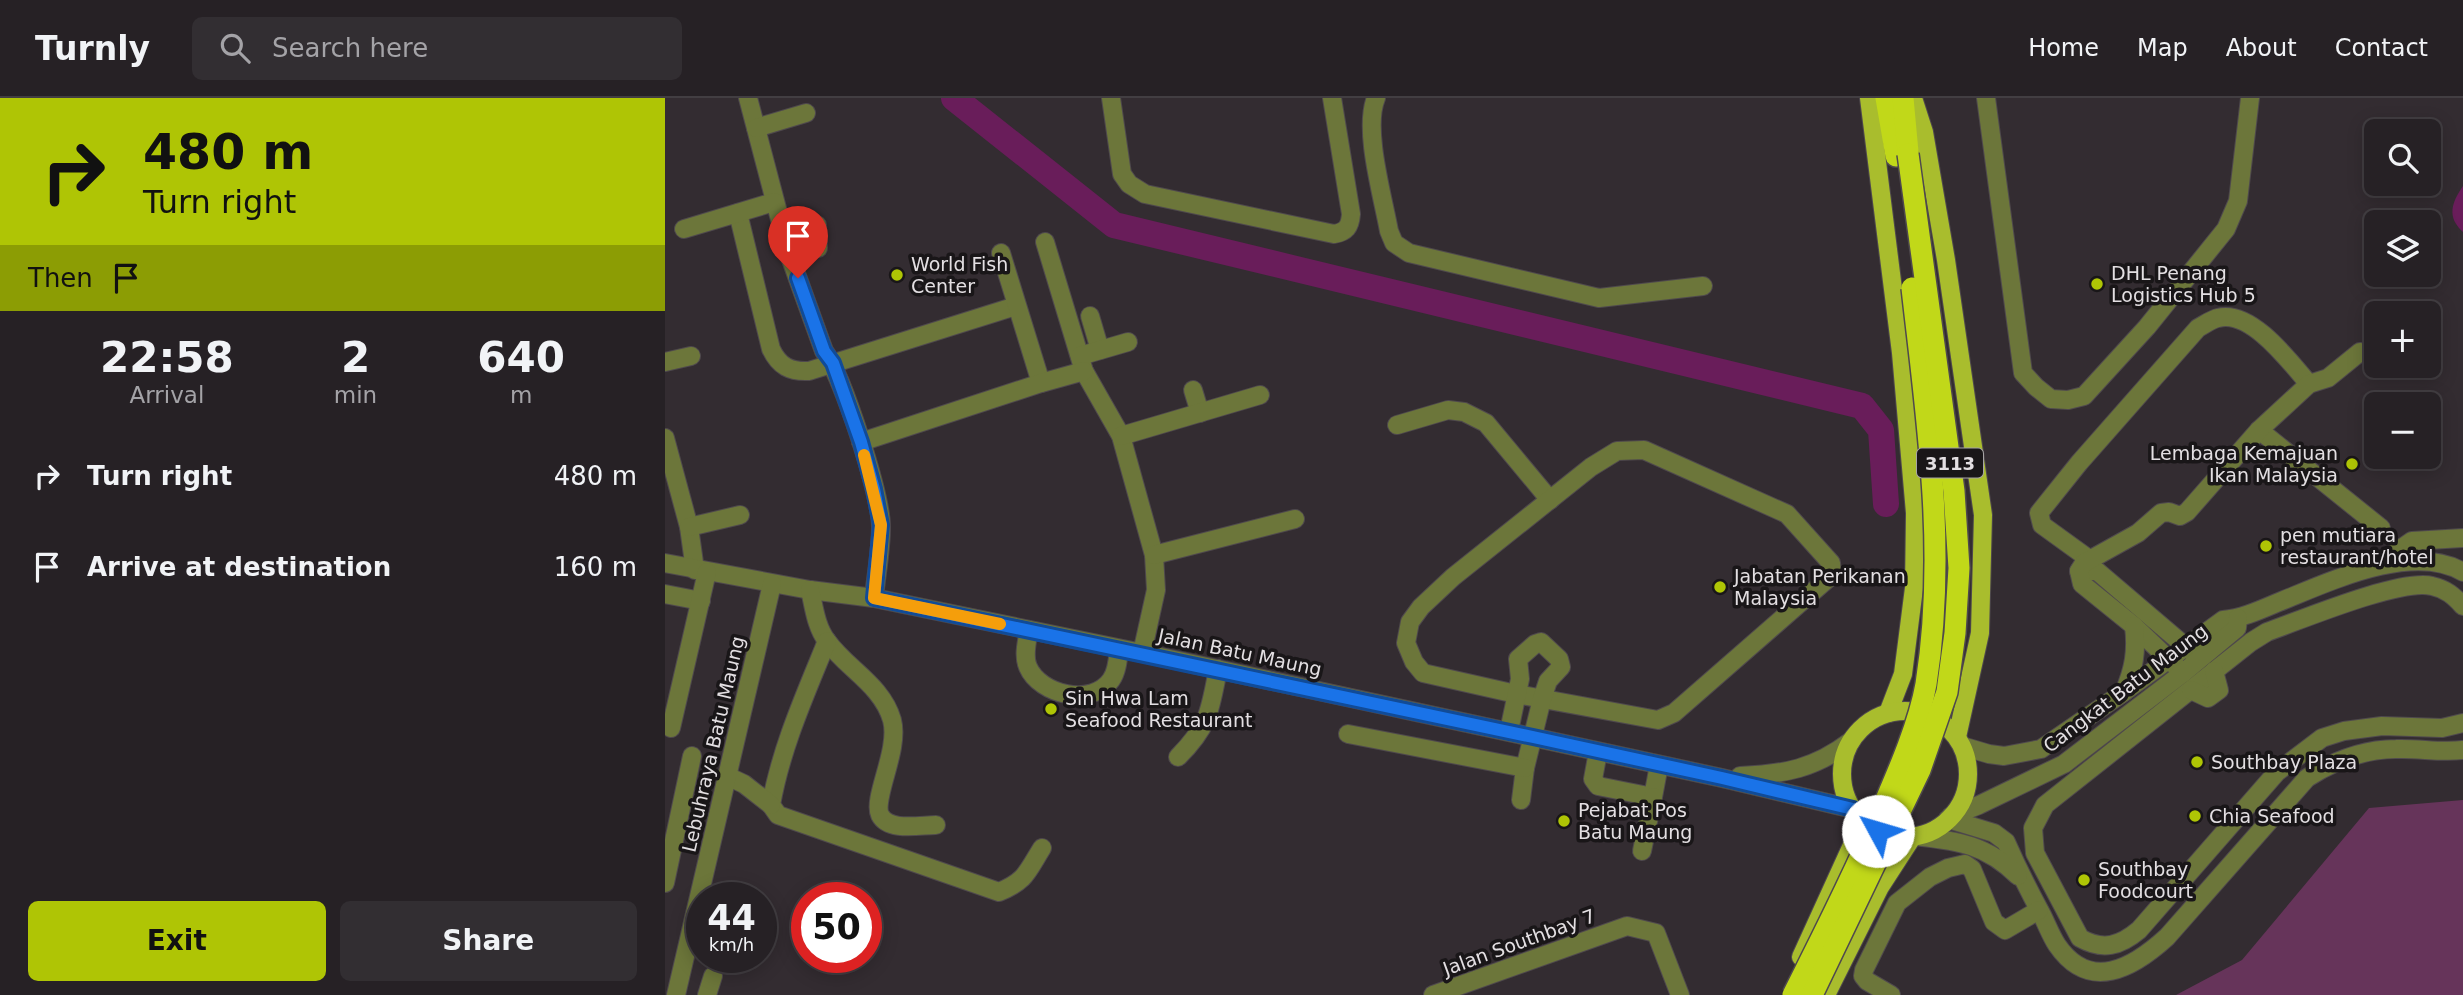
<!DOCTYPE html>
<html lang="en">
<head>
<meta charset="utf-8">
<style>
	body { margin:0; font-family:"DejaVu Sans",sans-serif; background:#322e32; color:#f1f3f6; height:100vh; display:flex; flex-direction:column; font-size:26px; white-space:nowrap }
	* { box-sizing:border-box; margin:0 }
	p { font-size:23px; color:#a4a3a7 }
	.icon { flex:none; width:38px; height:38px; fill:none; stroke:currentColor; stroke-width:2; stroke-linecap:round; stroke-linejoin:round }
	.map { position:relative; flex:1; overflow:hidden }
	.side { display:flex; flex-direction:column; background:#262125; width:665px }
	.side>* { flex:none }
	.banner { background:#afc505; color:#111; overflow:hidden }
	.buttons { position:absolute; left:1699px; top:21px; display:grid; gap:14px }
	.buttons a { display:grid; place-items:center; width:77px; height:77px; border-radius:10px; background:#262125; box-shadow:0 4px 18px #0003,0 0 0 2px #423e42; font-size:35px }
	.speed { position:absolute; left:21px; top:784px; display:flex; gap:14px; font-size:35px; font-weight:700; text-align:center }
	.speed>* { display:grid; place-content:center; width:91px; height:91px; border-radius:50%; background:#262125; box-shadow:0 4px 18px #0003,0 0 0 2px #423e42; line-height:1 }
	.speed small { font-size:18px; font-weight:400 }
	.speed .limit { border:10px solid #d22; background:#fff; color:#111 }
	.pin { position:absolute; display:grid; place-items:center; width:60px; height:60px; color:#fff; margin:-72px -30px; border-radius:50% 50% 50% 0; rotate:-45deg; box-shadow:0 0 7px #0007 }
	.pin .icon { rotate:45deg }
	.me { position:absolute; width:77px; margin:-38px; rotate:309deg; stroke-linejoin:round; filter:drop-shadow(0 0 5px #0008) }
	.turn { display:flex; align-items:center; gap:24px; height:147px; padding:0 28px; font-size:32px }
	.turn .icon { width:91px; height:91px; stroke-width:2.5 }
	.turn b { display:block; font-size:49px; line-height:60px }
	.then { display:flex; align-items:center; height:66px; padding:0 28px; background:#0003; gap:14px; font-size:26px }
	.eta { display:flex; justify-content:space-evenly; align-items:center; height:119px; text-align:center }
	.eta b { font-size:42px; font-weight:700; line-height:49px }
	.button { display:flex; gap:14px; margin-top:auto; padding:14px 28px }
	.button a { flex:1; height:80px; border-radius:10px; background:#afc505; color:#111; font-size:28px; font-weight:700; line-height:80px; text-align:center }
	.button a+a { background:#322e32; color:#f1f3f6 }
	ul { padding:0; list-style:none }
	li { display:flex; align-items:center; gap:21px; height:91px; padding:0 28px }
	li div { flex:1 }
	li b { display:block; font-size:26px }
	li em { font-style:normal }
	header { display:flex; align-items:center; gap:42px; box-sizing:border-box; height:98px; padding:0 35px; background:#262125; border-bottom:2px solid #423e42 }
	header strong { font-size:33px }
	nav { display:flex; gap:38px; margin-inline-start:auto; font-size:24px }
	.search { width:490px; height:63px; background:#322e32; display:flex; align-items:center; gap:18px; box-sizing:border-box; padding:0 24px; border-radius:10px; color:#a4a3a7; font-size:26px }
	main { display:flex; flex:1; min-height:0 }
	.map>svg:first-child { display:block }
</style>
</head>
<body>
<header>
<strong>Turnly</strong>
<div class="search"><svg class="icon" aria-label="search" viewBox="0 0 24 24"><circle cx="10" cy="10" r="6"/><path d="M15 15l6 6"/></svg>Search here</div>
<nav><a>Home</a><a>Map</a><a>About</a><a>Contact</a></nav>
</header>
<main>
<section class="side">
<div class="banner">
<div class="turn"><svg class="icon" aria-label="right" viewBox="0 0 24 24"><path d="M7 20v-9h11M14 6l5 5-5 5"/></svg><div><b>480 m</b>Turn right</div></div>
<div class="then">Then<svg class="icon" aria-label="arrive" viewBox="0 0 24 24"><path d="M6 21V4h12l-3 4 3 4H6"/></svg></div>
</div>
<div class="eta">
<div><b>22:58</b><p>Arrival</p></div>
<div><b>2</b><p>min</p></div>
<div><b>640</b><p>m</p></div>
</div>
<ul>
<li><svg class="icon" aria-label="right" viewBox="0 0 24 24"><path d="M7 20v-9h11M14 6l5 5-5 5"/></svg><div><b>Turn right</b></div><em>480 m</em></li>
<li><svg class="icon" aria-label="arrive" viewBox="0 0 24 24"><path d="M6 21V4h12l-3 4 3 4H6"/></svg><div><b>Arrive at destination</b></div><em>160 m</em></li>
</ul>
<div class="button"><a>Exit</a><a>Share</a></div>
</section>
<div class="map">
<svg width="1798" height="897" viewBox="0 0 1798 897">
	<rect width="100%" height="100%" fill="#332c31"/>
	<!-- green -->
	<path fill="#66345a" d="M1798 702V897H1511L1577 862 1704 710Z"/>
	<!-- water -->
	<path fill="#691d5a" d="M1798 88V134C1781 119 1787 104 1798 88Z"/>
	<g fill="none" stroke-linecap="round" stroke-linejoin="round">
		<!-- river -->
		<path stroke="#691d5a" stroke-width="26" d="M289 0 449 127 1197 308 1216 332 1221 406"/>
		<!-- minor casing -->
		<g stroke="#4f494d" stroke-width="20">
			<g id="minor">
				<path d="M83 0 124 156 159 253C178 279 216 397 216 429 216 453 211 477 209 500"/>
				<path d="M446 0 457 76 464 86 480 96 669 136C681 134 685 129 686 116L667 0"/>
				<path d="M711 0C698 31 718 99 724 133L729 145 744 155 934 200 1038 188"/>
				<path d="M1321 0 1358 275 1371 289 1386 301 1403 302 1419 298 1482 229 1561 131 1573 103 1585 0"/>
				<path d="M91 30 141 15"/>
				<path d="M73 115 106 251C114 268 125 274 144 273L351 208"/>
				<path d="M19 131 109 104"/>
				<path d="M380 144 419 273 456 338 489 457 491 492 477 555"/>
				<path d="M336 155 376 285"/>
				<path d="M124 156 153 150 152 127"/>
				<path d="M425 218 435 252"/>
				<path d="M415 258 463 244"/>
				<path d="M0 264 26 258"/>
				<path d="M528 292 535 315"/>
				<path d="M732 327 783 312 799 314 821 325 885 402"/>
				<path d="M1594 332 1716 430"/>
				<path d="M456 338 595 297"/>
				<path d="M0 340 24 429 30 472"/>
				<path d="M196 344 376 285 419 273"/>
				<path d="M979 352 1122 416 1166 465 1167 477 1009 615 993 622 851 596 758 575 749 564 741 545 745 524 756 509 788 479 926 369 952 353Z"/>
				<path d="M24 429 75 417"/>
				<path d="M489 457 630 421"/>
				<path d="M1424 461 1377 427 1374 415 1414 365 1533 230C1539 227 1547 221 1553 220 1586 211 1625 264 1644 286"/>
				<path d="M0 465 145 492 209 500 477 555 1057 680 1188 711"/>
				<path d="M1714 466 1747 443 1798 440"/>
				<path d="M1414 473H1432L1527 554"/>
				<path d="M145 492C149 509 151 529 162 543 182 571 217 587 227 622 235 652 207 700 215 717 224 734 255 727 271 727"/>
				<path d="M0 496 36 503"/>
				<path d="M1798 508C1789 498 1781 491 1767 488 1736 480 1636 522 1602 534L1586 544 1380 707 1368 730 1370 755 1415 840C1438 853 1455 848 1474 832L1612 674 1657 640 1679 633 1717 628 1777 630 1798 625"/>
				<path d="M364 532C362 543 358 558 363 569 375 597 427 609 446 582 452 574 453 561 454 551"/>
				<path d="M162 543C140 597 116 650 106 707L113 717 334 794C361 783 362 774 377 750"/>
				<path d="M1518 575 1469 528 1417 486 1414 473 1419 465 1473 435 1496 415 1504 414 1515 418 1522 414 1594 332 1644 286 1663 280 1695 254"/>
				<path d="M1526 592 1543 600 1554 592 1549 573"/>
				<path d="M1459 594C1469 571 1472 553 1469 528"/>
				<path d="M6 630 42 474"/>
				<path d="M844 633 855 581 853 561 870 546 876 544 894 561 896 569 883 583 877 601 860 670 856 702"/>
				<path d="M683 636 860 670"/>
				<path d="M1297 648 1324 656 1339 658 1376 651 1459 594 1558 522C1578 520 1595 512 1614 504 1664 484 1747 444 1798 474"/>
				<path d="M933 654 928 681 933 688 988 699 994 667"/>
				<path d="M513 659C544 628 545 613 553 571"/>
				<path d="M62 678 79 686 106 707"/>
				<path d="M1075 678C1120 676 1149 671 1186 643"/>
				<path d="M1286 718 1314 707 1399 666 1518 575 1572 530 1573 520"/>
				<path d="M1283 721 1329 735 1341 744C1352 769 1364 793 1377 817 1382 827 1386 838 1392 847 1425 895 1468 870 1502 839L1642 680C1670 662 1698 651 1731 651 1754 650 1776 655 1798 652"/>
				<path d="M1248 738C1291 743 1320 745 1353 778"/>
				<path d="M977 753 988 699"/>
				<path d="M0 785 27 658"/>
				<path d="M11 897 107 486"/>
				<path d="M42 897 48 878"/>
				<path d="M768 897 962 828 991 835 1015 897"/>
				<path d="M1226 897 1202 883 1198 878 1199 872 1232 805 1265 779 1283 770 1300 766 1307 771 1329 824 1340 832 1374 812"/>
			</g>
		</g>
		<!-- major casing -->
		<g stroke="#4f494d" stroke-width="20">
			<g id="major">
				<path d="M1204 0 1236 255 1250 415 1249 490 1238 576 1223 615"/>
				<path d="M1248 0 1259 34 1281 162 1318 417 1315 535 1292 639"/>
				<circle cx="1240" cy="676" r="63"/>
				<path d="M1136 859 1198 723"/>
				<path d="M1161 897 1215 789 1248 738"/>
			</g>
		</g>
		<!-- highway casing -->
		<g stroke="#4f494d" stroke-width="24">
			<g id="highway">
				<path d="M1221 0 1231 58"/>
				<path d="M1238 0 1243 54"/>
			</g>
		</g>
		<!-- minor -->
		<use href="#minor" stroke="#6c763a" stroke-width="18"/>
		<!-- major -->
		<use href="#major" stroke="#a9bd2d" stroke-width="18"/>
		<!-- highway -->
		<use href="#highway" stroke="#c1d819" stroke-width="21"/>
		<!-- highway-bridge casing -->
		<g stroke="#4f494d" stroke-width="24" stroke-linecap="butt">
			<g id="highway-bridge">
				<path d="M1128 897C1159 836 1190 774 1217 711 1233 674 1254 626 1261 586 1282 453 1262 323 1247 190"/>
				<path d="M1147 897 1255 672 1282 594 1290 535 1294 470 1289 393 1243 56"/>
			</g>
		</g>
		<!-- highway-bridge -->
		<use href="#highway-bridge" stroke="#c1d819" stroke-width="21"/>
	</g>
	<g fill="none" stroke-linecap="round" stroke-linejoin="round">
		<!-- route casing -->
		<g stroke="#114b97" stroke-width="18">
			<path id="route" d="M133 180 159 253 168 265 196 344 209 391 216 427 209 500 868 639 1057 680 1188 711 1198 723 1213 733"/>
		</g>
		<!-- route -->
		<use href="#route" stroke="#1a73e8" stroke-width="12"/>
		<!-- slow -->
		<path stroke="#f59e0b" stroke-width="12" d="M199 357 216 427 209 500 335 526"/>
	</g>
	<!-- markers -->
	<g fill="#afc505" stroke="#191618" stroke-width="2.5">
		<circle cx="232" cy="177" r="7"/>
		<circle cx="1432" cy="186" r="7"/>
		<circle cx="1687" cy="366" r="7"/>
		<circle cx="1601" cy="448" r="7"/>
		<circle cx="1055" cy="489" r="7"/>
		<circle cx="386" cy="611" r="7"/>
		<circle cx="1532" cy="664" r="7"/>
		<circle cx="1530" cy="718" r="7"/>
		<circle cx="899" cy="723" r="7"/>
		<circle cx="1419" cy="782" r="7"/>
	</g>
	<g text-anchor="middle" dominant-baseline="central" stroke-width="7" stroke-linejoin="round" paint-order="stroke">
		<!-- shield labels -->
		<rect fill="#191618" stroke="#a6a3a5" stroke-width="2" x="1252" y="350.5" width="66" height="29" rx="5"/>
		<g font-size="18" font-weight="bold" fill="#e3dfe2">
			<text x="1285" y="365">3113</text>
		</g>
		<!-- poi labels -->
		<g font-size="19" fill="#e3dfe2" stroke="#191618" text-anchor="start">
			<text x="246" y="166">World Fish<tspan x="246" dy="22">Center</tspan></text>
			<text x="1446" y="175">DHL Penang<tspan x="1446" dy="22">Logistics Hub 5</tspan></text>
			<text x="1673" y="355" text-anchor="end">Lembaga Kemajuan<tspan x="1673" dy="22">Ikan Malaysia</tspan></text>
			<text x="1615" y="437">pen mutiara<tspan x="1615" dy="22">restaurant/hotel</tspan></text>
			<text x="1069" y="478">Jabatan Perikanan<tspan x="1069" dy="22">Malaysia</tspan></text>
			<text x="400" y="600">Sin Hwa Lam<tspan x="400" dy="22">Seafood Restaurant</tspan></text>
			<text x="1546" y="664">Southbay Plaza</text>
			<text x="913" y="712">Pejabat Pos<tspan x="913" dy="22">Batu Maung</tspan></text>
			<text x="1544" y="718">Chia Seafood</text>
			<text x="1433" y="771">Southbay<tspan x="1433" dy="22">Foodcourt</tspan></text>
		</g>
		<!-- street labels -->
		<g font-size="19" fill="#e3dfe2" stroke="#191618">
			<text transform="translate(575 554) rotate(12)">Jalan Batu Maung</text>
			<text transform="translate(1460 590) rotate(-37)">Cangkat Batu Maung</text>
			<text transform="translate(48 646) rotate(-77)">Lebuhraya Batu Maung</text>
			<text transform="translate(854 844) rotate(-20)">Jalan Southbay 7</text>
		</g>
	</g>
</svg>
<div class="buttons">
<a><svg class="icon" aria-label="search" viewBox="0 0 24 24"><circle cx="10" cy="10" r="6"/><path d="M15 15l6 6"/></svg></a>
<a><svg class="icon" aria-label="layers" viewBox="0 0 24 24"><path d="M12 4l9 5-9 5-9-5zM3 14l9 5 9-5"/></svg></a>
<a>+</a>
<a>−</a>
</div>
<div class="speed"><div>44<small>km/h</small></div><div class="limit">50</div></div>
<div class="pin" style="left:133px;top:180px;background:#d93025"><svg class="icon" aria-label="arrive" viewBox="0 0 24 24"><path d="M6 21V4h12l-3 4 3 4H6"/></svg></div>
<svg class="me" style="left:1213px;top:733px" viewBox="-20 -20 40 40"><circle r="19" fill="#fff"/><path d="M0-13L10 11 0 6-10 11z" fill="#1a73e8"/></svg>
</div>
</main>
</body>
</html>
